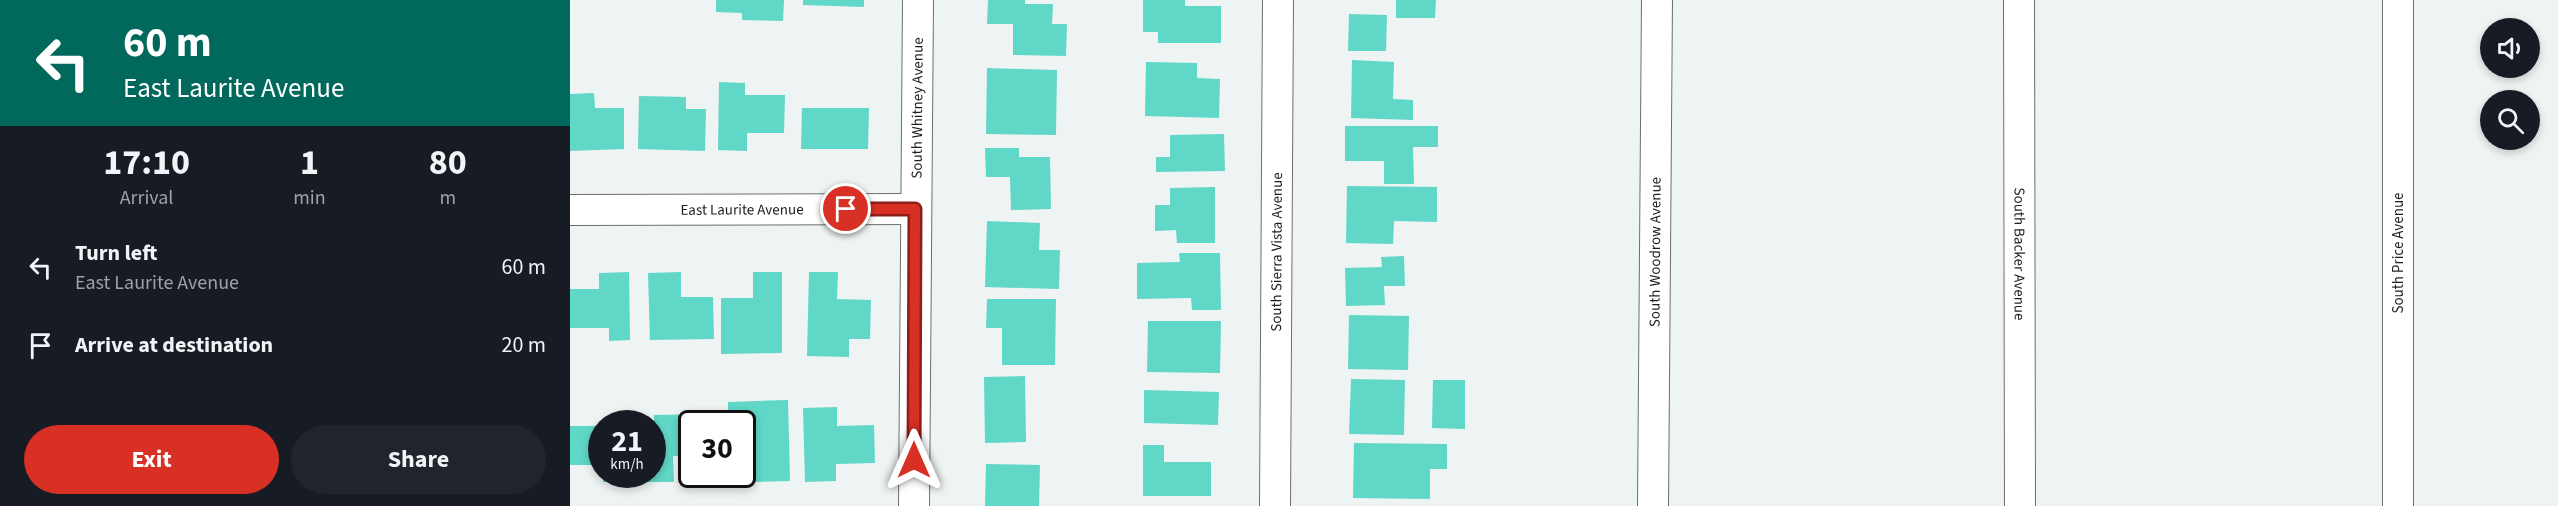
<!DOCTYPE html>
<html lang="en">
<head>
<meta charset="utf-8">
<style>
	body { margin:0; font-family:"Source Sans 3",sans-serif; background:#20242c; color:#f1f3f6; height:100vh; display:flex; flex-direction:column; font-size:22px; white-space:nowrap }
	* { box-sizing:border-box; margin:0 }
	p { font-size:20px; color:#9ea1a6 }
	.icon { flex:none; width:33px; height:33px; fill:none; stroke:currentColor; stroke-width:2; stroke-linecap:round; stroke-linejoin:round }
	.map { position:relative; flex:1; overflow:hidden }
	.details { display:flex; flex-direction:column; background:#171b24; width:570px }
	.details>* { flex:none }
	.banner { background:#00695c; color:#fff; overflow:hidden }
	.buttons { position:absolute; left:1910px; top:18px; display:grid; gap:12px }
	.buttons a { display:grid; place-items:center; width:60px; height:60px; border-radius:50%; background:#171b24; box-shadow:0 3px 9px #0003; font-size:30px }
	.speed { position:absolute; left:18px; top:410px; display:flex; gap:12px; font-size:30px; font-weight:700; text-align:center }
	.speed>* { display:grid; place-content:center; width:78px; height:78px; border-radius:50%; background:#171b24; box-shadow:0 3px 9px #0003; line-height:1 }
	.speed small { font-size:15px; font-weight:400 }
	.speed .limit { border:3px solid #111; border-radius:9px; background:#fff; color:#111 }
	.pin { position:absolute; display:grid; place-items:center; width:51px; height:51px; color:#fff; margin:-26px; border:3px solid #fff; border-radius:50%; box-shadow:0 2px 6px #0007 }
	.me { position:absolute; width:66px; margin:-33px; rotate:0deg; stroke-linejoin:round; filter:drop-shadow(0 0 4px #0008) }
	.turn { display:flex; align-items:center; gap:21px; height:126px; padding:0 24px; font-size:27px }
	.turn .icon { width:78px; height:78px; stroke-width:2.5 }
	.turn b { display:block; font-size:42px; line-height:51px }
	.eta { display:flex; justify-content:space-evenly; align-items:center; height:102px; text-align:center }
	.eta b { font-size:36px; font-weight:700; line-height:42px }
	.button { display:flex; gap:12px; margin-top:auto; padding:12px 24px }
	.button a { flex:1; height:69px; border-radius:36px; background:#d93025; color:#fff; font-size:24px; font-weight:700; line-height:69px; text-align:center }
	.button a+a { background:#20242c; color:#f1f3f6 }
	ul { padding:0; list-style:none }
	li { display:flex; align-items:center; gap:18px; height:78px; padding:0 24px }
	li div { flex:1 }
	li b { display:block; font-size:22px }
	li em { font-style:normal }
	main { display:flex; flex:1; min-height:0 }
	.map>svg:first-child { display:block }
</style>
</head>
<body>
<main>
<section class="details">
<div class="banner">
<div class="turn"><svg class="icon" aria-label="left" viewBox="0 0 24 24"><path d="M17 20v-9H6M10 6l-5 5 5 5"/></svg><div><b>60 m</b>East Laurite Avenue</div></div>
</div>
<div class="eta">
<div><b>17:10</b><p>Arrival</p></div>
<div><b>1</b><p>min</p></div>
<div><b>80</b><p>m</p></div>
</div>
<ul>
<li><svg class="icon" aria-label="left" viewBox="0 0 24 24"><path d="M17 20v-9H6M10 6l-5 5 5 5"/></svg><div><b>Turn left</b><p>East Laurite Avenue</p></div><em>60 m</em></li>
<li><svg class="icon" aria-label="arrive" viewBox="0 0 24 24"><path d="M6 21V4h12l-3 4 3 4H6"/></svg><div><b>Arrive at destination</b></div><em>20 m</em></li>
</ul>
<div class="button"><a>Exit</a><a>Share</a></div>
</section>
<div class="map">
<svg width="1988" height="506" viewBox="0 0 1988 506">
	<rect width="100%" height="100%" fill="#eef3f3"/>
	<!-- building -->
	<g fill="#60d7c7">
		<path d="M146 0H214L213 21 172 20V13L146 12Z"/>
		<path d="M233 0H294V7L233 5Z"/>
		<path d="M418 0H455V4H483L482 24H497L496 56 443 55V24H417Z"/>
		<path d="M573 0H615V6H651V43H588V32H573Z"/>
		<path d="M826 0H866L865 18H826Z"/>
		<path d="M779 14 817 15 816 51H778Z"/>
		<path d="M782 60 824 62 823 99 843 100V120L781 118Z"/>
		<path d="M576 62 627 63V78L650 79 649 118 575 116Z"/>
		<path d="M417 68 487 70 486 135 416 134Z"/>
		<path d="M149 82 175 83V95H215L214 133H177V151L148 150Z"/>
		<path d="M24 93 25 108H54V149L0 151V94Z"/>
		<path d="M69 96 116 97V109H136L135 151 68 149Z"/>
		<path d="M232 108H299L298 149H231Z"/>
		<path d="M775 126H868V147H843L844 184H814V161H775Z"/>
		<path d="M654 134 655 171 586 172V157H600V135Z"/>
		<path d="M415 148H449V157H480L481 209 441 210 440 177H416Z"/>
		<path d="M777 186 867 187V222L824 221 823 244 776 243Z"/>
		<path d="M645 187V243H607L606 230 585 231V205H600V188Z"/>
		<path d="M417 221 470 223 469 250H490L489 289 415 287Z"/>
		<path d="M609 253H650L651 310H622L621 298 567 299V263L610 262Z"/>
		<path d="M834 256 835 286H814L815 305 776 306 775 268 812 267 811 257Z"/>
		<path d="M59 272 60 340 39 341V328H0V289H29V273Z"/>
		<path d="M111 272V297H143L144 339 80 340 78 273Z"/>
		<path d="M183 272H212V353L151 354V298H183Z"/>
		<path d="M239 272H268L267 299 301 300 300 339H279V357L237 356Z"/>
		<path d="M417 299H486L485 365H432V328H416Z"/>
		<path d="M779 315 839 316 838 370 778 369Z"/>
		<path d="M578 321H651L650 373 577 372Z"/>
		<path d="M455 376 456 442 415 443 414 377Z"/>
		<path d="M781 379 835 380 834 435 779 434Z"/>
		<path d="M863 380H895V429L862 428Z"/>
		<path d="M574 390 649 392 648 425 574 423Z"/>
		<path d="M218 400 220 481 183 482 182 458 172 459V423H158V402Z"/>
		<path d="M267 407V426L304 425 305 463 266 464V481L235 482 233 408Z"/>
		<path d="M136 414V423H122V456H103L104 482H74V474H82L84 415Z"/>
		<rect x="0" y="426" width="32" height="39"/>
		<path d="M784 443 877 444V469H860V499L783 498Z"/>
		<path d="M573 445H594V462H641V496H573Z"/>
		<path d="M416 464 470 465 469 506H415Z"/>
		<rect x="33" y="474" width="31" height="8"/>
	</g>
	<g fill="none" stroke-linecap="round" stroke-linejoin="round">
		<!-- minor casing -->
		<g stroke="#6b6f70" stroke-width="32">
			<g id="minor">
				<path id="s1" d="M1449 0 1450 506"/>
				<path d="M1828 0V506"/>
				<path id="s2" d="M0 210 345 209"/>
				<path id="s3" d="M344 506 348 0"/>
				<path id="s4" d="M705 506 708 0"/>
				<path id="s5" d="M1083 506 1087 0"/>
			</g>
		</g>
		<!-- minor -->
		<use href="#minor" stroke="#fff" stroke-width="30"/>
	</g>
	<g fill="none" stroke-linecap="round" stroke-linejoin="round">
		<!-- route casing -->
		<g stroke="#8d1f18" stroke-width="15">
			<path id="route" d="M276 209H345L344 460"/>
		</g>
		<!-- route -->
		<use href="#route" stroke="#d93025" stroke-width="10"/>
	</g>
	<g text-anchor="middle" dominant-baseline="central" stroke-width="4.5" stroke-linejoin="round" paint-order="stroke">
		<!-- street labels -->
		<g font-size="15" fill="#1b1c1d" stroke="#fff">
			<text stroke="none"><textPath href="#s3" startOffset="398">South Whitney Avenue</textPath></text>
			<text stroke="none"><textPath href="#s2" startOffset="172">East Laurite Avenue</textPath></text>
			<text stroke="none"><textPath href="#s4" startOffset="254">South Sierra Vista Avenue</textPath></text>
			<text stroke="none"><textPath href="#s5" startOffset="254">South Woodrow Avenue</textPath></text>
			<text stroke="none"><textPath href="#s1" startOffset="254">South Backer Avenue</textPath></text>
			<text transform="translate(1828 253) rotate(-90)">South Price Avenue</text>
		</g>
	</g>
</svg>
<div class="buttons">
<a><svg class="icon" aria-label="sound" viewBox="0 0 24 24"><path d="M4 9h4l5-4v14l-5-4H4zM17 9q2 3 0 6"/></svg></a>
<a><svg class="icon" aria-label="search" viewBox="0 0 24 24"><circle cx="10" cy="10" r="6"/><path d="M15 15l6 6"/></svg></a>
</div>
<div class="speed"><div>21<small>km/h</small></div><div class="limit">30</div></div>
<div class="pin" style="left:276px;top:209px;background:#d93025"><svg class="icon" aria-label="arrive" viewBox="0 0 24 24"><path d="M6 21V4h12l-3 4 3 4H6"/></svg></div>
<svg class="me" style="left:344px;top:460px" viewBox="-20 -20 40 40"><path d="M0-17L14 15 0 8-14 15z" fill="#d93025" stroke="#fff" stroke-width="4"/></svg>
</div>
</main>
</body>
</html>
